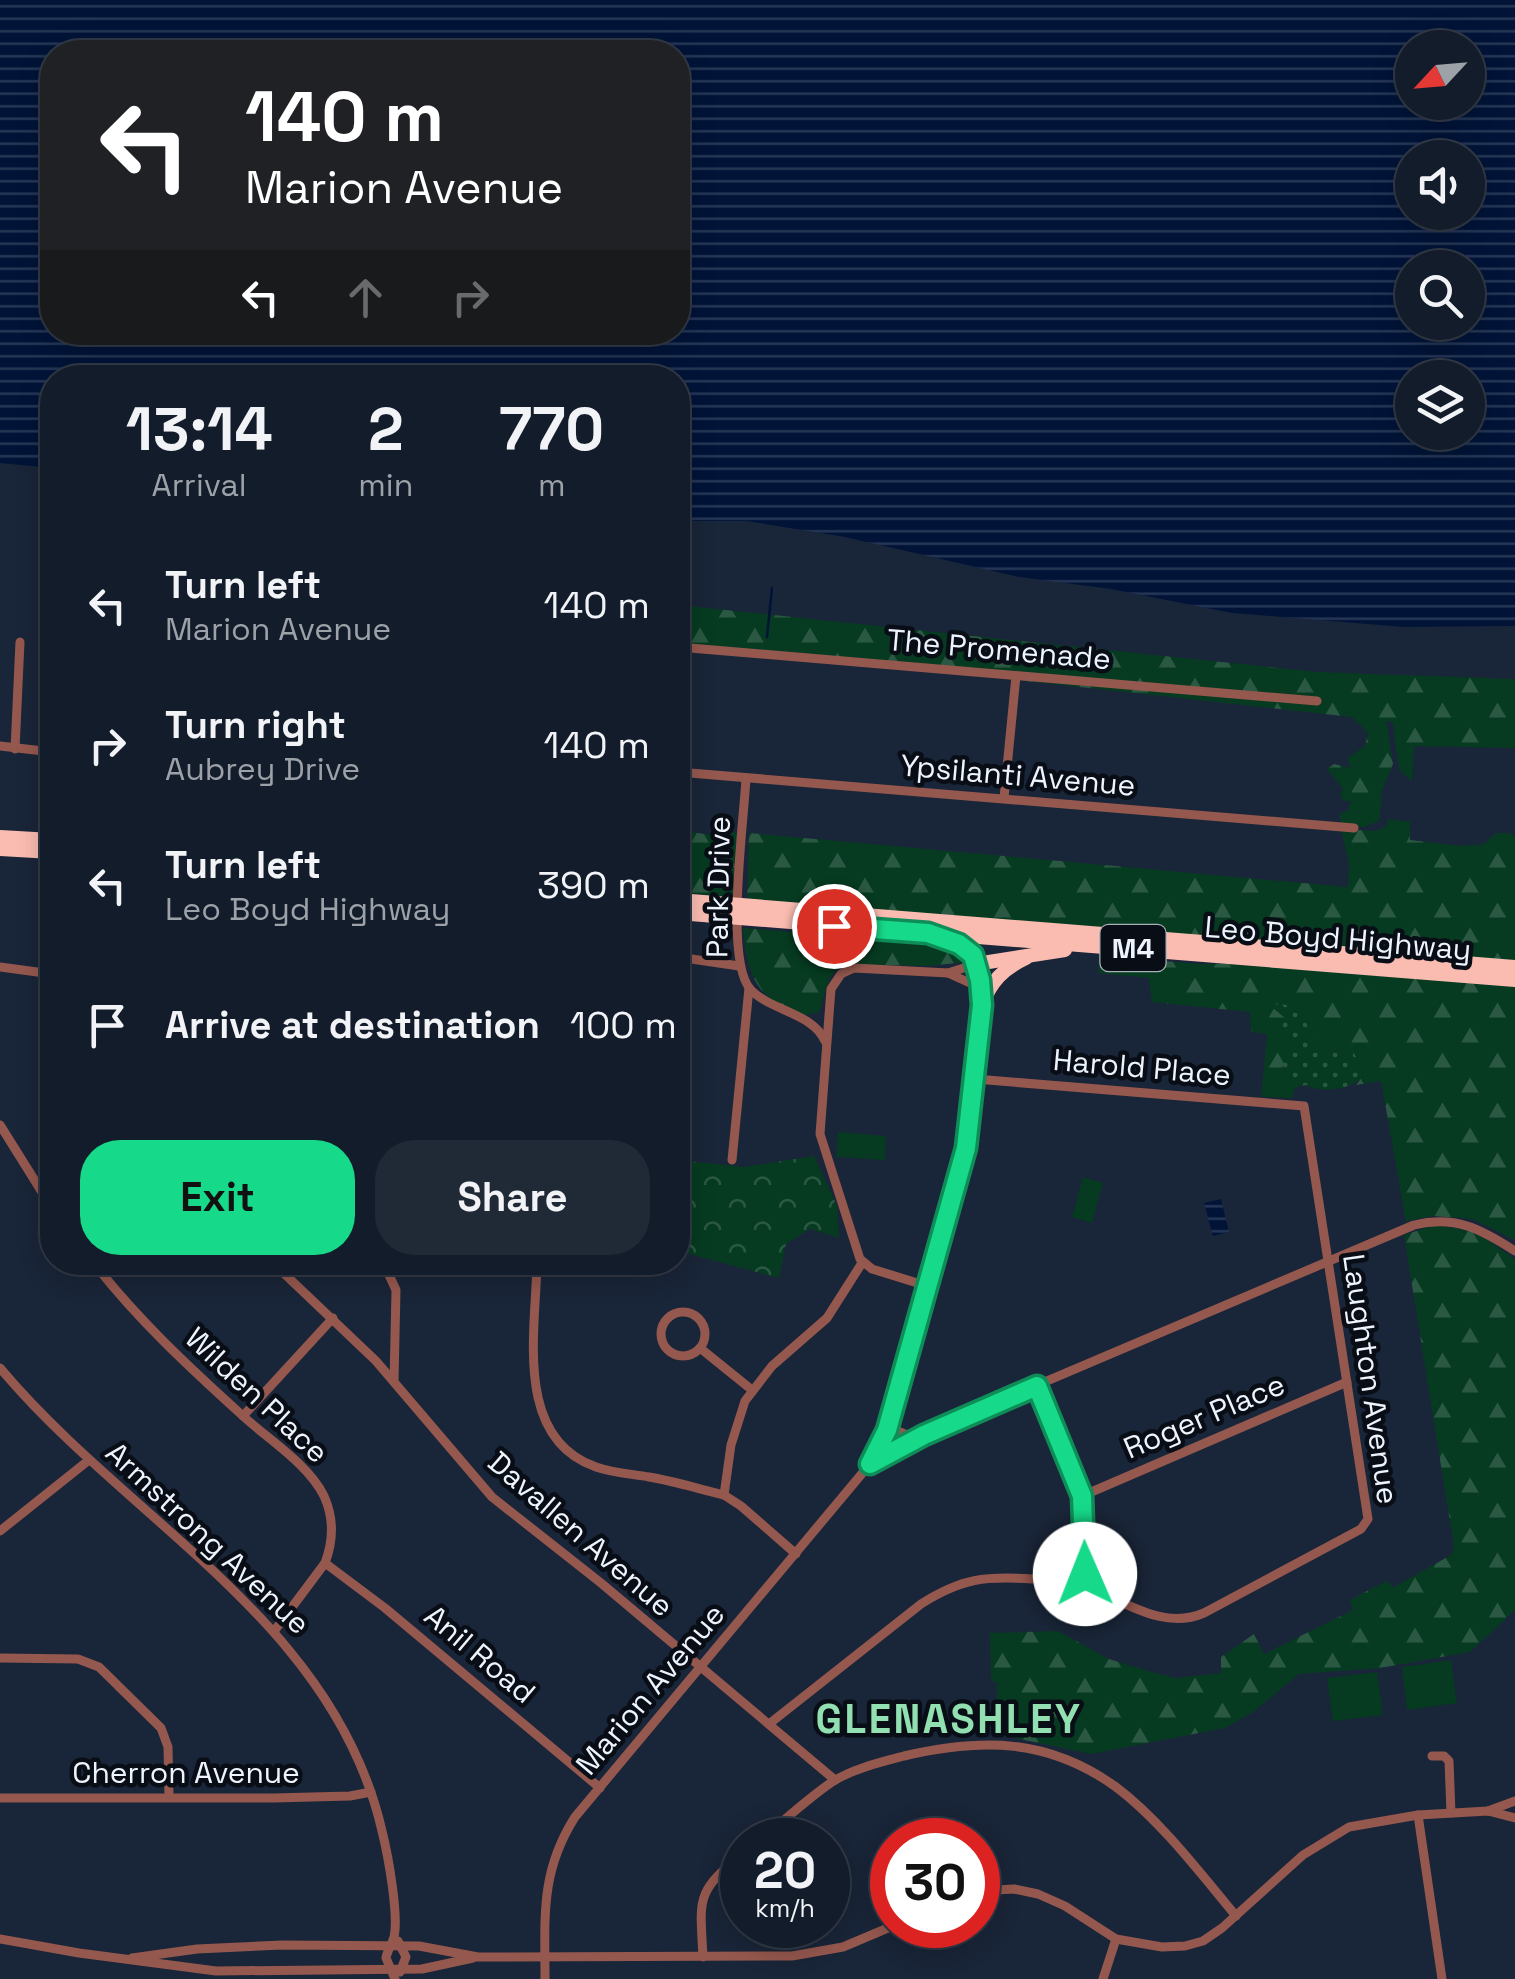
<!DOCTYPE html>
<html lang="en">
<head>
<meta charset="utf-8">
<style>
	body { margin:0; font-family:"Space Grotesk",sans-serif; background:#202936; color:#f1f3f6; height:100vh; display:flex; flex-direction:column; font-size:38px; white-space:nowrap }
	* { box-sizing:border-box; margin:0 }
	p { font-size:32px; color:#9da1a8 }
	.icon { flex:none; width:55px; height:55px; fill:none; stroke:currentColor; stroke-width:2; stroke-linecap:round; stroke-linejoin:round }
	.map { position:relative; flex:1; overflow:hidden }
	.panel { position:absolute; left:40px; top:365px; width:650px; height:910px; display:flex; flex-direction:column; background:#131c2a; border-radius:40px; box-shadow:0 5px 25px #0003,0 0 0 2px #323a47 }
	.panel>* { flex:none }
	.banner { position:absolute; left:40px; top:40px; width:650px; height:305px; border-radius:40px; box-shadow:0 5px 25px #0003,0 0 0 2px #323a47; background:#202124; color:#fff; overflow:hidden }
	.needle { width:65px; rotate:244deg }
	.buttons { position:absolute; left:1395px; top:30px; display:grid; gap:20px }
	.buttons a { display:grid; place-items:center; width:90px; height:90px; border-radius:50%; background:#131c2a; box-shadow:0 5px 25px #0003,0 0 0 2px #323a47; font-size:50px }
	.speed { position:absolute; left:720px; top:1818px; display:flex; gap:20px; font-size:50px; font-weight:700; text-align:center }
	.speed>* { display:grid; place-content:center; width:130px; height:130px; border-radius:50%; background:#131c2a; box-shadow:0 5px 25px #0003,0 0 0 2px #323a47; line-height:1 }
	.speed small { font-size:25px; font-weight:400 }
	.speed .limit { border:15px solid #d22; background:#fff; color:#111 }
	.pin { position:absolute; display:grid; place-items:center; width:85px; height:85px; color:#fff; margin:-42px; border:5px solid #fff; border-radius:50%; box-shadow:0 2px 10px #0007 }
	.me { position:absolute; width:110px; margin:-55px; rotate:359deg; stroke-linejoin:round; filter:drop-shadow(0 0 8px #0008) }
	.turn { display:flex; align-items:center; gap:35px; height:210px; padding:0 40px; font-size:45px }
	.turn .icon { width:130px; height:130px; stroke-width:2.5 }
	.turn b { display:block; font-size:70px; line-height:85px }
	.lanes { display:flex; align-items:center; height:95px; padding:0 40px; background:#0003; justify-content:center; gap:50px; direction:ltr }
	.lanes .off { opacity:.35 }
	.eta { display:flex; justify-content:space-evenly; align-items:center; height:170px; text-align:center }
	.eta b { font-size:60px; font-weight:700; line-height:70px }
	.primary-button { display:flex; gap:20px; margin-top:auto; padding:20px 40px }
	.primary-button a { flex:1; height:115px; border-radius:40px; background:#16d989; color:#111; font-size:40px; font-weight:700; line-height:115px; text-align:center }
	.primary-button a+a { background:#202936; color:#f1f3f6 }
	ul { padding:0; list-style:none }
	li { display:flex; align-items:center; gap:30px; height:140px; padding:0 40px }
	li div { flex:1 }
	li b { display:block; font-size:38px }
	li em { font-style:normal }
	.map>svg:first-child { display:block }
</style>
</head>
<body>
<div class="map">
<svg width="1515" height="1979" viewBox="0 0 1515 1979">
	<defs>
		<pattern id="grass-dots" width="8" height="8" patternUnits="userSpaceOnUse" patternTransform="scale(2.5)"><rect width="8" height="8" fill="#063b21"/><path d="M2 2h.1M6 6h.1" fill="none" stroke="#2b5842" stroke-width="1.8" stroke-linecap="round"/></pattern>
		<pattern id="forest-firs" width="22" height="20" patternUnits="userSpaceOnUse" patternTransform="scale(2.5)"><rect width="22" height="20" fill="#063b21"/><path d="M5 1l3.5 6h-7zM16 11l3.5 6h-7z" fill="#2b5842"/></pattern>
		<pattern id="park-crowns" width="20" height="18" patternUnits="userSpaceOnUse" patternTransform="scale(2.5)"><rect width="20" height="18" fill="#063b21"/><path d="M2 6a3 3 0 1 1 6 0M12 15a3 3 0 1 1 6 0" fill="none" stroke="#2b5842"/></pattern>
		<pattern id="water-rules" width="6" height="5" patternUnits="userSpaceOnUse" patternTransform="scale(2.5)"><rect width="6" height="5" fill="#011438"/><path d="M0 2.5h6" fill="none" stroke="#263756"/></pattern>
	</defs>
	<rect width="100%" height="100%" fill="#192538"/>
	<!-- grass -->
	<path fill="url(#grass-dots)" d="M1279 1003C1306 1008 1307 1031 1322 1049L1353 1052 1360 1062 1363 1076C1351 1090 1321 1094 1306 1085L1294 1088 1281 1073 1280 1029 1273 1008Z"/>
	<!-- forest -->
	<g fill="url(#forest-firs)">
		<path d="M678 605 1317 672 1515 679V748L1414 746 1412 781 1399 770 1393 722 1386 721 1393 764 1382 790 1379 821 1364 827 1341 825 1340 814 1348 810 1351 801H1343L1340 794 1343 789 1327 769 1334 764 1350 768 1348 758 1365 746 1368 733 1352 717 678 643Z"/>
		<path d="M1388 819 1410 822V840L1460 846 1484 844 1496 833H1511L1515 838V961L747 899 749 833 1348 887 1349 863 1341 829 1376 831 1386 826Z"/>
		<path d="M678 830 718 836 719 831 738 833 734 898 678 892Z"/>
		<path d="M743 928 931 944C946 947 964 946 969 962L926 966 849 964 836 970 829 979 819 1012 806 1015C756 1001 747 975 743 928Z"/>
		<path d="M1099 956 1200 964 1265 963 1515 984V1240L1472 1219 1433 1216 1406 1221 1381 1081 1356 1085 1363 1076 1360 1062 1353 1052 1322 1049C1307 1031 1306 1008 1279 1003L1273 1008 1285 1018 1280 1035 1289 1038 1293 1047 1290 1054 1285 1058 1281 1073 1291 1081 1295 1090 1292 1098 1261 1097 1267 1035 1251 1031 1250 1012 1152 1002 1149 978 1098 973Z"/>
		<path d="M1435 1225 1476 1232 1515 1259V1610L1470 1652 1380 1668 1299 1674 1253 1712 1225 1728 1091 1754 1010 1737H995L997 1687 996 1682 991 1681 990 1633 1058 1631 1109 1659 1148 1671 1176 1678 1221 1673V1657L1254 1634 1264 1654 1353 1610 1350 1600 1386 1581 1394 1587 1451 1555 1454 1547 1404 1235Z"/>
	</g>
	<!-- park -->
	<path fill="url(#park-crowns)" d="M814 1156 837 1206 839 1238 810 1229 786 1244 779 1278 678 1251V1160L744 1167Z"/>
	<!-- pitch -->
	<g fill="#063b21">
		<path d="M838 1132 886 1136 885 1160 836 1157Z"/>
		<path d="M1083 1177 1103 1183 1092 1223 1072 1217Z"/>
		<path d="M1451 1660 1457 1703 1407 1710 1402 1667Z"/>
		<path d="M1377 1672 1383 1715 1333 1721 1327 1678Z"/>
	</g>
	<!-- water -->
	<g fill="url(#water-rules)" fill-rule="evenodd">
		<path d="M0 0H1515V626L1404 627 1232 613 1111 589 1019 577 845 537 747 521H678V378H52V468L0 463ZM1412 48H1468V102H1412ZM52 52H678V332H52ZM1412 158H1468V212H1412ZM1412 268H1468V322H1412ZM1412 378H1468V432H1412Z"/>
		<path d="M1221 1199 1229 1232 1213 1236 1204 1203Z"/>
	</g>
	<g fill="none" stroke-linecap="round" stroke-linejoin="round">
		<!-- stream -->
		<path stroke="#011438" stroke-width="2.5" d="M767 637 772 588"/>
		<!-- minor -->
		<g stroke="#95584e" stroke-width="9">
			<path d="M678 647 1317 701"/>
			<path d="M0 746 52 752"/>
			<path d="M15 749 20 642"/>
			<path d="M678 772 1354 828"/>
			<path d="M746 778C744 821 724 962 751 990 771 1011 813 1013 825 1041"/>
			<path d="M1004 798 1016 676"/>
			<path d="M678 957 739 966"/>
			<path d="M0 967 52 974"/>
			<path d="M948 973 981 988"/>
			<path d="M0 1125 52 1208"/>
			<path d="M732 1160 749 988"/>
			<path d="M93 1262C137 1319 190 1368 243 1416 269 1440 308 1464 324 1496 334 1518 333 1542 325 1563L275 1630"/>
			<path d="M272 1262 376 1361 492 1497 601 1583 835 1780"/>
			<path d="M383 1262 396 1290 394 1382"/>
			<path d="M537 1262C536 1330 513 1438 596 1467 613 1473 632 1474 649 1477 674 1481 699 1489 724 1495L741 1506 796 1554"/>
			<circle cx="683" cy="1334" r="22"/>
			<path d="M700 1348 752 1390"/>
			<path d="M0 1368C130 1523 334 1621 382 1831 388 1855 399 1915 394 1937 392 1944 387 1951 386 1958L395 1979"/>
			<path d="M1037 1386C1065 1449 1099 1514 1082 1585"/>
			<path d="M243 1416 333 1318"/>
			<path d="M888 1427 907 1435H921"/>
			<path d="M871 1463 962 1417 1414 1225C1455 1215 1481 1229 1515 1251"/>
			<path d="M724 1495 731 1445 745 1401 772 1366 827 1318 862 1263"/>
			<path d="M1082 1496 1347 1382"/>
			<path d="M0 1531 89 1460"/>
			<path d="M325 1563 385 1608 600 1788"/>
			<path d="M0 1658 78 1659 99 1667 161 1728 168 1747 169 1797"/>
			<path d="M769 1724 921 1604C962 1578 985 1576 1033 1579 1048 1580 1064 1580 1079 1584 1120 1597 1160 1632 1204 1613L1361 1529 1368 1519 1304 1106 975 1079"/>
			<path d="M1432 1756H1444L1449 1761 1451 1813"/>
			<path d="M0 1798H274L350 1796 371 1792"/>
			<path d="M1488 1811 1515 1801"/>
			<path d="M1418 1815 1442 1979"/>
			<path d="M760 1840C784 1821 807 1799 832 1782 852 1769 881 1762 904 1756 982 1738 1048 1738 1116 1787 1160 1820 1201 1874 1236 1916"/>
			<path d="M978 1891 1014 1889 1038 1894 1065 1906 1116 1939 1162 1947 1185 1946 1203 1941 1222 1928 1303 1855 1349 1827 1418 1815 1488 1811 1515 1818"/>
			<path d="M0 1939 79 1953 216 1971 422 1969 473 1958"/>
			<path d="M398 1941 406 1957 400 1972"/>
			<path d="M703 1957C700 1898 695 1893 742 1854"/>
			<path d="M132 1958 197 1949 282 1945 419 1946 478 1957 792 1956 843 1947 895 1925"/>
			<path d="M545 1979C545 1917 540 1872 575 1817L870 1464 888 1427 966 1148 982 1005 976 964 948 973 854 968 841 974 831 989 820 1134 860 1259 872 1269 927 1286"/>
			<path d="M1103 1979 1116 1939"/>
		</g>
		<!-- highway -->
		<g stroke="#fabcb1" stroke-width="14">
			<path d="M0 837 52 840"/>
			<path d="M0 849 52 852"/>
			<path d="M678 900 1515 967"/>
			<path d="M678 913 1515 980"/>
			<path d="M945 939 966 947 976 964 1065 950"/>
			<path d="M982 1005C991 981 1003 969 1026 958"/>
		</g>
	</g>
	<g fill="none" stroke-linecap="round" stroke-linejoin="round">
		<!-- route casing -->
		<g stroke="#0e8d59" stroke-width="25">
			<path id="route" d="M834 926 928 933 959 944 973 955 980 980 982 1005 966 1148 887 1430 870 1464 924 1435 1037 1386 1082 1496 1085 1574"/>
		</g>
		<!-- route -->
		<use href="#route" stroke="#16d989" stroke-width="18"/>
	</g>
	<g text-anchor="middle" dominant-baseline="central" stroke-width="9" stroke-linejoin="round" paint-order="stroke">
		<!-- shield labels -->
		<rect fill="#090e16" stroke="#a9afb8" stroke-width="2.5" x="1100.5" y="925" width="65" height="46" rx="8"/>
		<g font-size="28" font-weight="bold" fill="#edf4fe">
			<text x="1133" y="948">M4</text>
		</g>
		<!-- street labels -->
		<g font-size="30" fill="#edf4fe" stroke="#090e16">
			<text transform="translate(999 649) rotate(5)">The Promenade</text>
			<text transform="translate(1018 775) rotate(5)">Ypsilanti Avenue</text>
			<text transform="translate(718 887) rotate(-89)">Park Drive</text>
			<text transform="translate(1338 938) rotate(5)">Leo Boyd Highway</text>
			<text transform="translate(1142 1067) rotate(5)">Harold Place</text>
			<text transform="translate(1371 1379) rotate(82)">Laughton Avenue</text>
			<text transform="translate(257 1395) rotate(43)">Wilden Place</text>
			<text transform="translate(1204 1416) rotate(-23)">Roger Place</text>
			<text transform="translate(581 1534) rotate(41)">Davallen Avenue</text>
			<text transform="translate(208 1538) rotate(43)">Armstrong Avenue</text>
			<text transform="translate(480 1654) rotate(40)">Anil Road</text>
			<text transform="translate(650 1689) rotate(-50)">Marion Avenue</text>
			<text x="186" y="1772">Cherron Avenue</text>
		</g>
		<!-- district labels -->
		<g font-size="40" font-weight="bold" letter-spacing="2.5" fill="#92e0b2" stroke="#090e16">
			<text x="949" y="1719">GLENASHLEY</text>
		</g>
	</g>
</svg>
<div class="buttons">
<a><svg class="needle" viewBox="-14 -14 28 28"><path d="M0-13l5 13h-10z" fill="#e53935"/><path d="M0 13l5-13h-10z" fill="#9da1a8"/></svg></a>
<a><svg class="icon" aria-label="sound" viewBox="0 0 24 24"><path d="M4 9h4l5-4v14l-5-4H4zM17 9q2 3 0 6"/></svg></a>
<a><svg class="icon" aria-label="search" viewBox="0 0 24 24"><circle cx="10" cy="10" r="6"/><path d="M15 15l6 6"/></svg></a>
<a><svg class="icon" aria-label="layers" viewBox="0 0 24 24"><path d="M12 4l9 5-9 5-9-5zM3 14l9 5 9-5"/></svg></a>
</div>
<div class="speed"><div>20<small>km/h</small></div><div class="limit">30</div></div>
<div class="pin" style="left:834px;top:926px;background:#d93025"><svg class="icon" aria-label="arrive" viewBox="0 0 24 24"><path d="M6 21V4h12l-3 4 3 4H6"/></svg></div>
<svg class="me" style="left:1085px;top:1574px" viewBox="-20 -20 40 40"><circle r="19" fill="#fff"/><path d="M0-13L10 11 0 6-10 11z" fill="#16d989"/></svg>
<div class="banner">
<div class="turn"><svg class="icon" aria-label="left" viewBox="0 0 24 24"><path d="M17 20v-9H6M10 6l-5 5 5 5"/></svg><div><b>140 m</b>Marion Avenue</div></div>
<div class="lanes"><svg class="icon" aria-label="left" viewBox="0 0 24 24"><path d="M17 20v-9H6M10 6l-5 5 5 5"/></svg><svg class="icon off" aria-label="ahead" viewBox="0 0 24 24"><path d="M12 20V5M6 11l6-6 6 6"/></svg><svg class="icon off" aria-label="right" viewBox="0 0 24 24"><path d="M7 20v-9h11M14 6l5 5-5 5"/></svg></div>
</div>
<section class="panel">
<div class="eta">
<div><b>13:14</b><p>Arrival</p></div>
<div><b>2</b><p>min</p></div>
<div><b>770</b><p>m</p></div>
</div>
<ul>
<li><svg class="icon" aria-label="left" viewBox="0 0 24 24"><path d="M17 20v-9H6M10 6l-5 5 5 5"/></svg><div><b>Turn left</b><p>Marion Avenue</p></div><em>140 m</em></li>
<li><svg class="icon" aria-label="right" viewBox="0 0 24 24"><path d="M7 20v-9h11M14 6l5 5-5 5"/></svg><div><b>Turn right</b><p>Aubrey Drive</p></div><em>140 m</em></li>
<li><svg class="icon" aria-label="left" viewBox="0 0 24 24"><path d="M17 20v-9H6M10 6l-5 5 5 5"/></svg><div><b>Turn left</b><p>Leo Boyd Highway</p></div><em>390 m</em></li>
<li><svg class="icon" aria-label="arrive" viewBox="0 0 24 24"><path d="M6 21V4h12l-3 4 3 4H6"/></svg><div><b>Arrive at destination</b></div><em>100 m</em></li>
</ul>
<div class="primary-button"><a>Exit</a><a>Share</a></div>
</section>
</div>
</body>
</html>
